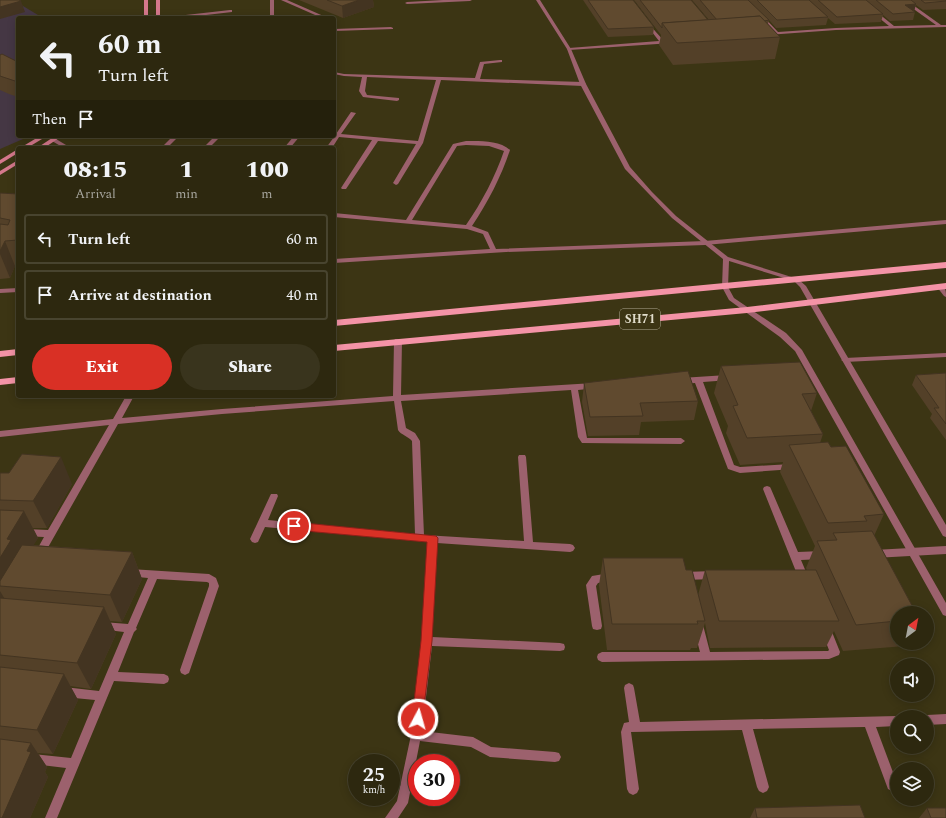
<!DOCTYPE html>
<html lang="en">
<head>
<meta charset="utf-8">
<style>
	body { margin:0; font-family:Spectral,serif; background:#39341d; color:#f1f3f6; height:100vh; display:flex; flex-direction:column; font-size:15px; white-space:nowrap }
	* { box-sizing:border-box; margin:0 }
	p { font-size:13px; color:#a7a69e }
	.icon { flex:none; width:22px; height:22px; fill:none; stroke:currentColor; stroke-width:2; stroke-linecap:round; stroke-linejoin:round }
	.map { position:relative; flex:1; overflow:hidden }
	.sheet { position:absolute; left:16px; top:146px; width:320px; height:252px; display:flex; flex-direction:column; background:#2d280f; border-radius:4px; box-shadow:0 2px 10px #0003,0 0 0 1px #48442f }
	.sheet>* { flex:none }
	.top-card { position:absolute; left:16px; top:16px; width:320px; height:122px; border-radius:4px; box-shadow:0 2px 10px #0003,0 0 0 1px #48442f; background:#2d280f; color:#f1f3f6; overflow:hidden }
	.needle { width:26px; rotate:32deg }
	.controls { position:absolute; left:890px; top:606px; display:grid; gap:8px }
	.controls a { display:grid; place-items:center; width:44px; height:44px; border-radius:50%; background:#2d280f; box-shadow:0 2px 10px #0003,0 0 0 1px #48442f; font-size:20px }
	.speed { position:absolute; left:348px; top:754px; display:flex; gap:8px; font-size:20px; font-weight:700; text-align:center }
	.speed>* { display:grid; place-content:center; width:52px; height:52px; border-radius:50%; background:#2d280f; box-shadow:0 2px 10px #0003,0 0 0 1px #48442f; line-height:1 }
	.speed small { font-size:10px; font-weight:400 }
	.speed .limit { border:6px solid #d22; background:#fff; color:#111 }
	.pin { position:absolute; display:grid; place-items:center; width:34px; height:34px; color:#fff; margin:-17px; border:2px solid #fff; border-radius:50%; box-shadow:0 1px 4px #0007 }
	.me { position:absolute; width:44px; margin:-22px; rotate:6deg; stroke-linejoin:round; filter:drop-shadow(0 0 3px #0008) }
	.turn { display:flex; align-items:center; gap:14px; height:84px; padding:0 16px; font-size:18px }
	.turn .icon { width:52px; height:52px; stroke-width:2.5 }
	.turn b { display:block; font-size:28px; line-height:34px }
	.then { display:flex; align-items:center; height:38px; padding:0 16px; background:#0003; gap:8px; font-size:15px }
	.eta { display:flex; justify-content:space-evenly; align-items:center; height:68px; text-align:center }
	.eta b { font-size:24px; font-weight:800; line-height:28px }
	.action { display:flex; gap:8px; margin-top:auto; padding:8px 16px }
	.action a { flex:1; height:46px; border-radius:24px; background:#d93025; color:#fff; font-size:16px; font-weight:800; line-height:46px; text-align:center }
	.action a+a { background:#39341d; color:#f1f3f6 }
	ul { padding:0; list-style:none }
	li { display:flex; align-items:center; gap:12px; height:50px; margin:0 8px 6px; padding:0 8px; border:2px solid #48442f; border-radius:4px }
	li div { flex:1 }
	li b { display:block; font-size:15px }
	li em { font-style:normal }
	.map>svg:first-child { display:block }
</style>
</head>
<body>
<div class="map">
<svg width="946" height="818" viewBox="0 0 946 818">
	<rect width="100%" height="100%" fill="#3c3514"/>
	<!-- education -->
	<path fill="#453744" d="M0 0H13L43 18H18V136H30L0 149Z"/>
	<g fill="none" stroke-linecap="round" stroke-linejoin="round">
		<!-- minor -->
		<g fill="#9c616d" fill-rule="evenodd">
			<rect x="270" y="0" width="4" height="18"/>
			<path d="M281 0H287L328 18H322Z"/>
			<path d="M443 0H472L470 1 407 4 405 3 407 2Z"/>
			<path d="M857 0H862L894 26 936 25 901 0H906L941 25H946V27L836 30 767 35H765V33L773 32 758 16 762 15 778 32 836 28 889 26Z"/>
			<path d="M230 10H232V12L180 18H166L168 17Z"/>
			<path d="M647 22 664 41H670L672 42V43L569 50 567 49 569 48 659 41 645 23Z"/>
			<path d="M391 27 393 28V29L334 31V29Z"/>
			<path d="M500 60H502V62L484 64 480 79 583 82 586 84 583 86 441 80 423 143 398 184 396 185 393 183 416 144 378 141 346 189H342L341 188 372 140 339 137 332 148H326L334 137 332 136H334V133L336 134 351 112 356 113 341 134 418 141 436 80 367 77 365 91 367 95 399 98V100L397 101 363 97 359 91 362 77 344 76 334 74V72L344 74 475 78 480 62Z"/>
			<path d="M173 136H179L167 148H161Z"/>
			<path d="M215 136H221L209 148H203Z"/>
			<path d="M294 136H300L290 148H284Z"/>
			<path d="M52 139H56L71 148H64L52 141Z"/>
			<path d="M466 141C480 141 499 140 510 150 501 177 488 202 472 226L488 232 496 249 705 241 946 220V224L705 245 506 252 334 263V259L490 249 483 234 467 229 334 217V213L406 220 453 144ZM466 145 489 146 504 151C495 177 482 202 466 225L412 220 457 146Z"/>
			<path d="M940 285C946 286 946 292 946 297L944 296 937 287Z"/>
			<path d="M18 288V292L0 293V289Z"/>
			<path d="M395 339H398L402 341 401 395 594 383 598 386 597 388 578 390 587 438H681L685 441 681 444 582 443 578 437 571 390 401 401 406 428 415 433 420 441 424 535 524 541 518 457 519 455H525L526 457 533 542 570 544 573 545 575 548 573 551 570 552 437 543 432 637 560 643 564 644 565 647 564 650 560 651 432 646 422 731 473 737 491 747 555 752 559 753 561 757 559 761 555 762 490 757 471 747 420 741 408 803 398 818H385L397 801 411 735 422 641 428 542 265 527 258 542 255 543 252 542 250 539 270 496 271 494H277L278 496 268 520 415 534 412 441C408 436 401 435 398 430L394 401 222 414 118 424 42 558 39 559 36 558 34 555 44 537 23 536 21 533 23 530 26 529 48 530 109 425 0 437V431L113 419 126 396H134L122 418 222 409 393 396 394 341Z"/>
			<path d="M946 353V357L845 362 841 360 845 358Z"/>
			<path d="M727 375 730 376 731 378 730 380 703 382 734 465 740 467 791 464 794 465 795 467 794 469 740 473 728 469 695 383 681 384 677 381 681 378Z"/>
			<path d="M767 486 770 487 771 489 798 552 822 551 825 552 827 555 825 558 822 559 801 560 809 579 807 582 804 583 801 582 799 579 763 489 764 487Z"/>
			<path d="M946 546V554L874 558 871 557 869 554 871 551 874 550Z"/>
			<path d="M130 569 209 574 216 578 219 586 190 670 189 673 185 675 181 673 180 670 209 586V583L207 582 157 579 136 628 137 629 134 632 118 672 164 674 168 676 169 679 168 682 164 684 114 681 57 818H45L66 768 33 764 29 763 27 759 29 755 33 754 71 758 95 700 64 697 60 695 59 692 60 689 64 687 99 691 124 632 99 629 98 626 99 623 103 622 128 624 148 578 127 576 125 573 127 570Z"/>
			<path d="M714 571 717 572 719 575 717 578 714 579 684 580 681 579 679 576 681 573 684 572Z"/>
			<path d="M610 573 613 574 615 577 613 580 598 583 596 586 602 626 601 629 597 630 593 629 592 626 586 585 592 576Z"/>
			<path d="M698 621 702 622 703 625 710 652 828 651 829 650 821 630 822 627 826 626 830 627 840 652 839 655 829 659 602 662 598 660 597 657 598 654 602 652H700L693 625 694 622Z"/>
			<path d="M629 683 633 685 634 688 640 722 897 716 900 717H897V726L876 727 897 783 896 789 892 791 888 789 865 727 753 729 769 787 767 791 763 793 759 791 757 787 742 730 631 732 639 789 637 793 633 795 629 793 627 789 621 732 624 723 629 722 624 688 625 685Z"/>
			<path d="M946 714V724L927 725V717H923L927 715Z"/>
		</g>
		<!-- tertiary -->
		<path fill="#9c616d" fill-rule="evenodd" d="M536 0H540L571 49 586 84 630 167 652 192 676 216 728 257 798 279 806 286 946 525V537L943 536 800 287 794 281 729 261 728 287 734 298 786 333 802 350 946 603V616L943 615 795 351 780 337 729 300 722 287 723 259 672 218 625 169 580 84 567 49Z"/>
		<!-- secondary -->
		<g fill="#d5788c" fill-rule="evenodd">
			<rect x="144" y="0" width="4" height="18"/>
			<rect x="156" y="0" width="4" height="18"/>
			<path d="M40 136H47L27 148H20Z"/>
			<path d="M55 136H62L44 148H37Z"/>
			<path d="M18 149V153L0 164V160Z"/>
			<path d="M18 160V164L0 175V171Z"/>
		</g>
		<!-- primary -->
		<g fill="#f493a7" fill-rule="evenodd">
			<path d="M946 262V268L334 326V320Z"/>
			<path d="M946 283V289L747 313 334 351V345L747 307Z"/>
			<path d="M18 349V355L0 357V351Z"/>
			<path d="M18 377V383L0 385V379Z"/>
		</g>
	</g>
	<!-- wall -->
	<g fill="#534028">
		<path d="M299 0H373L374 7 343 18Z"/>
		<path d="M583 0H633L654 27 653 35 608 37Z"/>
		<path d="M634 0H691L708 20H709L692 0H946V9L923 10 916 5 914 11 915 12 913 20 890 21 883 15 881 22 835 24 828 18 826 25 776 28 769 20 768 24 780 37 775 59 673 65 659 45 661 35Z"/>
		<path d="M0 55 18 62V97L9 94 0 90Z"/>
		<path d="M0 193 18 194V266H15L10 278 0 279Z"/>
		<path d="M721 366 817 393 811 411 823 434 820 443 831 447 884 514 874 536 897 613V643H906L905 646 843 651 834 631 826 647 710 648 705 623 697 648H691L690 650H607L599 585 603 558 686 570 698 595 705 570H807L806 568 815 546 780 472 783 462 740 465 726 433 728 426 714 393Z"/>
		<path d="M946 373V440L930 418 932 414 912 385 916 375Z"/>
		<path d="M584 383 698 401 694 420 641 422 639 435 588 436 582 402Z"/>
		<path d="M0 473 72 484 47 528H33L38 538 33 545 132 552 142 579 122 622 110 621 116 634 91 689 70 686 78 700 53 754 38 753 47 767 45 772 48 777 30 818H0Z"/>
		<path d="M755 808 865 818H750Z"/>
		<path d="M927 808 946 818H919Z"/>
	</g>
	<!-- shaded-wall -->
	<g fill="#433421">
		<path d="M359 0H373L374 7 343 18 342 6Z"/>
		<path d="M21 1 25 12 0 19V7Z"/>
		<path d="M916 4 914 11 905 5Z"/>
		<path d="M5 241 15 266 10 278 0 254V251Z"/>
		<path d="M61 457 72 484 47 528 33 501Z"/>
		<path d="M24 511 38 538 23 563 0 586V558L7 539Z"/>
		<path d="M132 552 142 579 122 622 110 595Z"/>
		<path d="M0 591 6 601 0 611Z"/>
		<path d="M104 607 116 634 91 689 77 663Z"/>
		<path d="M64 674 78 700 53 754 37 730Z"/>
		<path d="M31 743 47 767 45 772 48 777 30 818H2L27 751Z"/>
	</g>
	<!-- building -->
	<g fill="#604a2f" stroke="#433421">
		<path d="M0 0H19L21 1 0 7Z"/>
		<path d="M327 0H359L342 6Z"/>
		<path d="M588 0H633L654 27 608 29Z"/>
		<path d="M640 0H691L708 20 662 23V28Z"/>
		<path d="M700 0H748L769 20 764 21 760 16 717 20Z"/>
		<path d="M757 0H809L828 17 777 20Z"/>
		<path d="M818 0H866L883 14 837 17Z"/>
		<path d="M876 0H911L916 4 905 5 915 12 893 14Z"/>
		<path d="M921 0H946V1L925 3Z"/>
		<path d="M760 16 780 37 677 43 662 23Z"/>
		<path d="M2 54 18 62V82L0 76V55Z"/>
		<path d="M0 193 18 194V206L17 208H18V240L5 241 0 251V224L8 225 10 220 0 218Z"/>
		<path d="M800 362 817 393 802 394 823 434 747 438 733 406 738 405 721 366Z"/>
		<path d="M688 371 698 401 640 403 643 416 590 417 584 383Z"/>
		<path d="M946 373V424L934 408H939L916 375Z"/>
		<path d="M828 442 831 447 846 446 884 514 864 516 867 521 828 523 789 445Z"/>
		<path d="M22 454 61 457 33 501 0 500V473H9Z"/>
		<path d="M0 510 24 511 7 539 11 540 0 558Z"/>
		<path d="M872 531 916 613H897V621L856 625 817 541 837 540 833 533Z"/>
		<path d="M22 545 132 552 110 595 0 586V581Z"/>
		<path d="M603 558H683L686 570H692L705 621H697L698 624H612Z"/>
		<path d="M705 570H816L839 621H719Z"/>
		<path d="M0 598 104 607 77 663 0 655Z"/>
		<path d="M0 667 64 674 37 730 0 726Z"/>
		<path d="M0 739 31 743 27 751 31 752 2 818H0Z"/>
		<path d="M860 805 865 818H757L755 808Z"/>
		<path d="M927 808H946V818H931Z"/>
	</g>
	<!-- route -->
	<path fill="#d93025" stroke="#8d1f18" d="M294 522 436 536 438 538 432 641 422 723 418 725 414 723 412 719 421 641 427 542 294 530 288 526Z"/>
	<g text-anchor="middle" dominant-baseline="central" stroke-width="3" stroke-linejoin="round" paint-order="stroke">
		<!-- shield labels -->
		<rect fill="#3c3514" stroke="#b0ab94" stroke-width="1" x="620" y="309" width="40" height="20" rx="3"/>
		<g font-size="12" font-weight="bold" fill="#e1ddcb">
			<text x="640" y="319">SH71</text>
		</g>
	</g>
</svg>
<div class="controls">
<a><svg class="needle" viewBox="-14 -14 28 28"><path d="M0-13l5 13h-10z" fill="#e53935"/><path d="M0 13l5-13h-10z" fill="#a7a69e"/></svg></a>
<a><svg class="icon" aria-label="sound" viewBox="0 0 24 24"><path d="M4 9h4l5-4v14l-5-4H4zM17 9q2 3 0 6"/></svg></a>
<a><svg class="icon" aria-label="search" viewBox="0 0 24 24"><circle cx="10" cy="10" r="6"/><path d="M15 15l6 6"/></svg></a>
<a><svg class="icon" aria-label="layers" viewBox="0 0 24 24"><path d="M12 4l9 5-9 5-9-5zM3 14l9 5 9-5"/></svg></a>
</div>
<div class="speed"><div>25<small>km/h</small></div><div class="limit">30</div></div>
<div class="pin" style="left:294px;top:526px;background:#d93025"><svg class="icon" aria-label="arrive" viewBox="0 0 24 24"><path d="M6 21V4h12l-3 4 3 4H6"/></svg></div>
<svg class="me" style="left:418px;top:719px" viewBox="-20 -20 40 40"><circle r="17" fill="#d93025" stroke="#fff" stroke-width="3"/><path d="M0-11L8 9 0 5-8 9z" fill="#fff"/></svg>
<div class="top-card">
<div class="turn"><svg class="icon" aria-label="left" viewBox="0 0 24 24"><path d="M17 20v-9H6M10 6l-5 5 5 5"/></svg><div><b>60 m</b>Turn left</div></div>
<div class="then">Then<svg class="icon" aria-label="arrive" viewBox="0 0 24 24"><path d="M6 21V4h12l-3 4 3 4H6"/></svg></div>
</div>
<section class="sheet">
<div class="eta">
<div><b>08:15</b><p>Arrival</p></div>
<div><b>1</b><p>min</p></div>
<div><b>100</b><p>m</p></div>
</div>
<ul>
<li><svg class="icon" aria-label="left" viewBox="0 0 24 24"><path d="M17 20v-9H6M10 6l-5 5 5 5"/></svg><div><b>Turn left</b></div><em>60 m</em></li>
<li><svg class="icon" aria-label="arrive" viewBox="0 0 24 24"><path d="M6 21V4h12l-3 4 3 4H6"/></svg><div><b>Arrive at destination</b></div><em>40 m</em></li>
</ul>
<div class="action"><a>Exit</a><a>Share</a></div>
</section>
</div>
</body>
</html>
